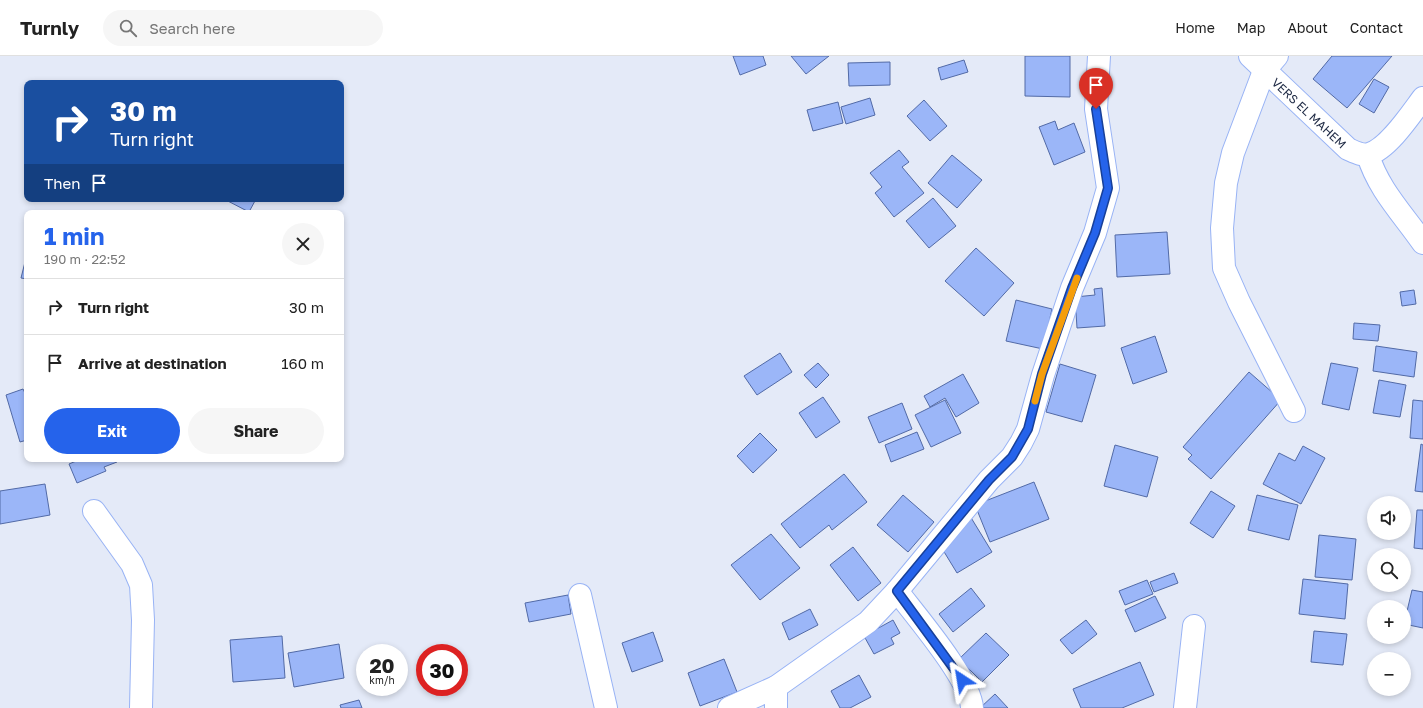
<!DOCTYPE html>
<html lang="en">
<head>
<meta charset="utf-8">
<style>
	body { margin:0; font-family:"Golos Text",sans-serif; background:#f6f6f6; color:#222; height:100vh; display:flex; flex-direction:column; font-size:15px; white-space:nowrap }
	* { box-sizing:border-box; margin:0 }
	p { font-size:13px; color:#767676 }
	.icon { flex:none; width:22px; height:22px; fill:none; stroke:currentColor; stroke-width:2; stroke-linecap:round; stroke-linejoin:round }
	.map { position:relative; flex:1; overflow:hidden }
	.sheet { position:absolute; left:24px; top:154px; width:320px; height:252px; display:flex; flex-direction:column; background:#fff; border-radius:8px; box-shadow:0 2px 6px #0003 }
	.sheet>* { flex:none }
	.guide { position:absolute; left:24px; top:24px; width:320px; height:122px; border-radius:8px; box-shadow:0 2px 6px #0003; background:#1a4fa0; color:#fff; overflow:hidden }
	.fabs { position:absolute; left:1367px; top:440px; display:grid; gap:8px }
	.fabs a { display:grid; place-items:center; width:44px; height:44px; border-radius:50%; background:#fff; box-shadow:0 2px 6px #0003; font-size:20px }
	.speed { position:absolute; left:356px; top:588px; display:flex; gap:8px; font-size:20px; font-weight:700; text-align:center }
	.speed>* { display:grid; place-content:center; width:52px; height:52px; border-radius:50%; background:#fff; box-shadow:0 2px 6px #0003; line-height:1 }
	.speed small { font-size:10px; font-weight:400 }
	.speed .limit { border:6px solid #d22; background:#fff; color:#111 }
	.pin { position:absolute; display:grid; place-items:center; width:34px; height:34px; color:#fff; margin:-41px -17px; border-radius:50% 50% 50% 0; rotate:-45deg; box-shadow:0 0 4px #0007 }
	.pin .icon { rotate:45deg }
	.me { position:absolute; width:44px; margin:-22px; rotate:327deg; stroke-linejoin:round; filter:drop-shadow(0 0 3px #0008) }
	.turn { display:flex; align-items:center; gap:14px; height:84px; padding:0 20px; font-size:18px }
	.turn .icon { width:52px; height:52px; stroke-width:2.5 }
	.turn b { display:block; font-size:28px; line-height:34px }
	.then { display:flex; align-items:center; height:38px; padding:0 20px; background:#0003; gap:8px; font-size:15px }
	.round { display:grid; place-items:center; flex:none; width:42px; height:42px; border-radius:21px; background:#f6f6f6 }
	.summary { display:flex; align-items:center; justify-content:space-between; height:68px; padding:0 20px }
	h1 { font-size:24px; font-weight:700; line-height:30px; color:#2563eb }
	.action { display:flex; gap:8px; margin-top:auto; padding:8px 20px }
	.action a { flex:1; height:46px; border-radius:24px; background:#2563eb; color:#fff; font-size:16px; font-weight:700; line-height:46px; text-align:center }
	.action a+a { background:#f6f6f6; color:#222 }
	ul { padding:0; list-style:none }
	li { display:flex; align-items:center; gap:12px; height:56px; padding:0 20px; border-top:1px solid #e0e0e0 }
	li div { flex:1 }
	li b { display:block; font-size:15px }
	li em { font-style:normal }
	header { display:flex; align-items:center; gap:24px; box-sizing:border-box; height:56px; padding:0 20px; background:#fff; border-bottom:1px solid #e0e0e0 }
	header strong { font-size:19px }
	nav { display:flex; gap:22px; margin-inline-start:auto; font-size:14px }
	.search { width:280px; height:36px; background:#f6f6f6; display:flex; align-items:center; gap:10px; box-sizing:border-box; padding:0 14px; border-radius:22px; color:#767676; font-size:15px }
	.map>svg:first-child { display:block }
</style>
</head>
<body>
<header>
<strong>Turnly</strong>
<div class="search"><svg class="icon" aria-label="search" viewBox="0 0 24 24"><circle cx="10" cy="10" r="6"/><path d="M15 15l6 6"/></svg>Search here</div>
<nav><a>Home</a><a>Map</a><a>About</a><a>Contact</a></nav>
</header>
<div class="map">
<svg width="1423" height="652" viewBox="0 0 1423 652">
	<rect width="100%" height="100%" fill="#e4eaf8"/>
	<!-- building -->
	<g fill="#9bb6f8" stroke="#526aa6">
		<path d="M733 0H763L766 9 740 19Z"/>
		<path d="M791 0H829L806 18Z"/>
		<path d="M1025 0H1070V41L1025 40Z"/>
		<path d="M1332 0H1392L1347 52 1313 23Z"/>
		<path d="M964 4 968 16 941 24 938 12Z"/>
		<path d="M890 6V29L849 30 848 7Z"/>
		<path d="M1374 23 1389 31 1374 57 1359 48Z"/>
		<path d="M870 42 875 59 846 68 841 51Z"/>
		<path d="M924 44 947 70 930 85 907 60Z"/>
		<path d="M838 46 843 67 813 75 807 54Z"/>
		<path d="M1055 65 1058 74 1074 67 1085 96 1054 109 1039 71Z"/>
		<path d="M899 94 909 106 902 111 924 137 894 161 875 137 882 131 870 117Z"/>
		<path d="M952 99 982 124 957 152 928 127Z"/>
		<path d="M933 142 956 170 929 192 906 165Z"/>
		<path d="M224 143H256L249 156Z"/>
		<path d="M1167 176 1170 218 1117 221 1115 179Z"/>
		<path d="M976 192 1014 227 984 260 945 225Z"/>
		<path d="M27 198V223L21 222Z"/>
		<path d="M1102 232 1105 270 1077 272 1075 241 1095 239 1094 233Z"/>
		<path d="M1414 234 1416 248 1402 250 1400 236Z"/>
		<path d="M1016 244 1052 253 1043 293 1006 285Z"/>
		<path d="M1354 267 1380 269 1378 285 1353 283Z"/>
		<path d="M1155 280 1167 316 1133 328 1121 292Z"/>
		<path d="M1376 290 1417 296 1414 321 1373 315Z"/>
		<path d="M780 297 792 316 757 339 744 320Z"/>
		<path d="M818 307 829 319 816 332 804 319Z"/>
		<path d="M1331 307 1358 312 1349 354 1322 348Z"/>
		<path d="M1060 308 1096 319 1082 366 1046 356Z"/>
		<path d="M1249 316 1281 344 1211 423 1188 403 1192 399 1183 391Z"/>
		<path d="M963 318 979 347 956 361 945 342 930 351 924 340Z"/>
		<path d="M1379 324 1406 329 1400 361 1373 357Z"/>
		<path d="M23 333 27 341V384L20 386 6 339Z"/>
		<path d="M823 341 840 366 816 382 799 357Z"/>
		<path d="M945 344 961 377 931 391 915 359Z"/>
		<path d="M1413 344 1423 345V383L1410 382Z"/>
		<path d="M902 347 912 373 879 387 868 361Z"/>
		<path d="M917 376 924 393 891 406 885 389Z"/>
		<path d="M760 377 777 394 753 417 737 400Z"/>
		<path d="M1421 388 1423 389V436L1415 435Z"/>
		<path d="M1115 389 1158 401 1147 441 1104 430Z"/>
		<path d="M1303 390 1325 402 1301 448 1263 428 1279 397 1295 405Z"/>
		<path d="M81 403H116L117 406 104 411 106 415 77 427 69 408Z"/>
		<path d="M844 418 867 446 832 474 829 469 800 492 781 468Z"/>
		<path d="M1034 426 1049 463 990 486 975 449Z"/>
		<path d="M45 428 50 459 0 468V435Z"/>
		<path d="M1211 435 1235 450 1213 482 1190 467Z"/>
		<path d="M903 439 934 466 908 496 877 469Z"/>
		<path d="M1257 439 1298 449 1289 484 1248 474Z"/>
		<path d="M1417 454H1423V493L1414 492Z"/>
		<path d="M970 460 992 496 957 517 935 481Z"/>
		<path d="M771 478 800 512 760 544 731 509Z"/>
		<path d="M1319 479 1356 483 1352 524 1315 521Z"/>
		<path d="M853 491 881 527 858 545 830 509Z"/>
		<path d="M1174 517 1178 527 1154 536 1150 526Z"/>
		<path d="M1303 523 1348 528 1345 563 1299 558Z"/>
		<path d="M1147 524 1153 538 1125 549 1119 535Z"/>
		<path d="M971 532 985 550 953 576 939 558Z"/>
		<path d="M1412 534 1423 536V572L1404 568Z"/>
		<path d="M568 539 571 558 529 566 525 547Z"/>
		<path d="M1155 540 1166 562 1135 576 1125 554Z"/>
		<path d="M810 553 818 569 789 584 782 567Z"/>
		<path d="M893 564 900 577 891 582 894 588 874 598 864 580Z"/>
		<path d="M1086 564 1097 578 1072 598 1060 584Z"/>
		<path d="M1314 575 1347 578 1343 609 1311 606Z"/>
		<path d="M653 576 663 605 632 616 622 587Z"/>
		<path d="M986 577 1009 599 982 626 959 603Z"/>
		<path d="M282 580 285 622 233 626 230 584Z"/>
		<path d="M339 588 344 622 294 631 288 597Z"/>
		<path d="M724 603 737 636 700 650 688 617Z"/>
		<path d="M1140 606 1154 639 1122 652H1081L1073 633Z"/>
		<path d="M859 619 871 641 850 652H840L831 635Z"/>
		<path d="M995 638 1008 652H980Z"/>
		<path d="M359 644 362 652H341L340 649Z"/>
	</g>
	<g fill="none" stroke-linecap="round" stroke-linejoin="round">
		<!-- minor casing -->
		<g stroke="#98b3f5" stroke-width="24">
			<g id="minor">
				<path d="M1250 0 1348 93C1355 96 1362 100 1369 98 1388 93 1411 58 1423 42"/>
				<path d="M1277 0 1264 15 1233 97 1226 127 1222 172 1224 212 1239 246 1294 355"/>
				<path d="M1368 99C1378 133 1403 158 1423 187"/>
				<path d="M94 455 132 508 141 529 143 564 141 652"/>
				<path d="M897 535C916 560 971 624 972 652"/>
				<path d="M580 539 606 652"/>
				<path d="M776 631V652"/>
				<path d="M729 652 776 631 868 566 897 535 989 424 1012 401 1021 387 1028 373 1043 319 1072 232 1095 177 1108 132 1096 53 1099 0"/>
				<path d="M1185 652 1194 570"/>
			</g>
		</g>
		<!-- minor -->
		<use href="#minor" stroke="#fff" stroke-width="22"/>
	</g>
	<g fill="none" stroke-linecap="round" stroke-linejoin="round">
		<!-- route casing -->
		<g stroke="#184099" stroke-width="10">
			<path id="route" d="M962 624 897 535 989 424 1012 401 1028 373 1042 318 1072 232 1095 177 1108 132 1096 53"/>
		</g>
		<!-- route -->
		<use href="#route" stroke="#2563eb" stroke-width="7"/>
		<!-- slow -->
		<path stroke="#f59e0b" stroke-width="7" d="M1035 345 1042 318 1077 222"/>
	</g>
	<g text-anchor="middle" dominant-baseline="central" stroke-width="3" stroke-linejoin="round" paint-order="stroke">
		<!-- street labels -->
		<g font-size="12" fill="#222d47" stroke="#fff">
			<text transform="translate(1309 57) rotate(43)">VERS EL MAHEM</text>
		</g>
	</g>
</svg>
<div class="fabs">
<a><svg class="icon" aria-label="sound" viewBox="0 0 24 24"><path d="M4 9h4l5-4v14l-5-4H4zM17 9q2 3 0 6"/></svg></a>
<a><svg class="icon" aria-label="search" viewBox="0 0 24 24"><circle cx="10" cy="10" r="6"/><path d="M15 15l6 6"/></svg></a>
<a>+</a>
<a>−</a>
</div>
<div class="speed"><div>20<small>km/h</small></div><div class="limit">30</div></div>
<div class="pin" style="left:1096px;top:53px;background:#d93025"><svg class="icon" aria-label="arrive" viewBox="0 0 24 24"><path d="M6 21V4h12l-3 4 3 4H6"/></svg></div>
<svg class="me" style="left:962px;top:624px" viewBox="-20 -20 40 40"><path d="M0-17L14 15 0 8-14 15z" fill="#2563eb" stroke="#fff" stroke-width="4"/></svg>
<div class="guide">
<div class="turn"><svg class="icon" aria-label="right" viewBox="0 0 24 24"><path d="M7 20v-9h11M14 6l5 5-5 5"/></svg><div><b>30 m</b>Turn right</div></div>
<div class="then">Then<svg class="icon" aria-label="arrive" viewBox="0 0 24 24"><path d="M6 21V4h12l-3 4 3 4H6"/></svg></div>
</div>
<section class="sheet">
<div class="summary"><div><h1>1 min</h1><p>190 m · 22:52</p></div><a class="round"><svg class="icon" aria-label="close" viewBox="0 0 24 24"><path d="M6 6l12 12M18 6L6 18"/></svg></a></div>
<ul>
<li><svg class="icon" aria-label="right" viewBox="0 0 24 24"><path d="M7 20v-9h11M14 6l5 5-5 5"/></svg><div><b>Turn right</b></div><em>30 m</em></li>
<li><svg class="icon" aria-label="arrive" viewBox="0 0 24 24"><path d="M6 21V4h12l-3 4 3 4H6"/></svg><div><b>Arrive at destination</b></div><em>160 m</em></li>
</ul>
<div class="action"><a>Exit</a><a>Share</a></div>
</section>
</div>
</body>
</html>
